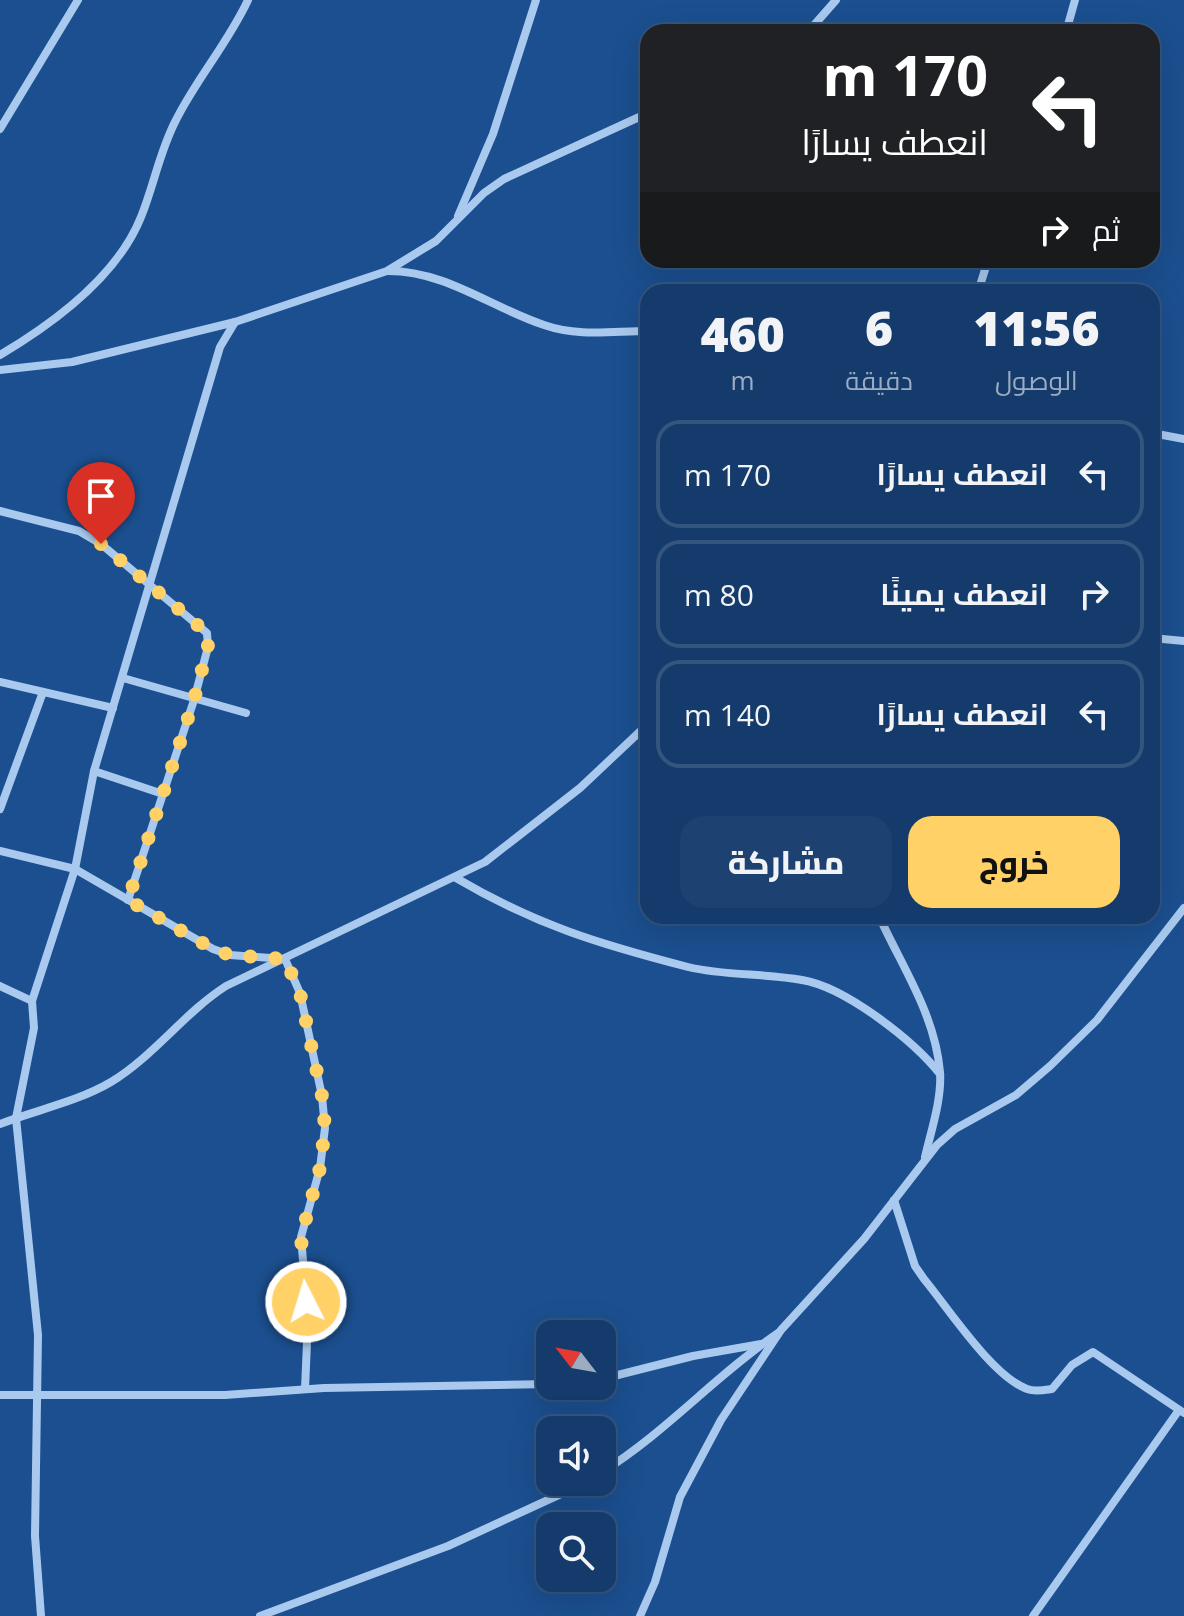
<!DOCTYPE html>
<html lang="ar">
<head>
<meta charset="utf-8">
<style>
	body { margin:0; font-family:"Open Sans",Cairo,sans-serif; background:#1d4271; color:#f1f3f6; direction:rtl; height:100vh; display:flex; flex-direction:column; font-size:30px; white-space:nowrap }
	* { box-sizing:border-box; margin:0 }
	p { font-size:26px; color:#9dadc1 }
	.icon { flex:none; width:44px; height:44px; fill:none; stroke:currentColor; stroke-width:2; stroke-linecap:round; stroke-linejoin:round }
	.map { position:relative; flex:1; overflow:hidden; direction:ltr }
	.sheet { position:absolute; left:640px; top:284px; width:520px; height:640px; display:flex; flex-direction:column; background:#143b6b; border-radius:24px; box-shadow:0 8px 32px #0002,0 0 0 2px #33557e; direction:rtl }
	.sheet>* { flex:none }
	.banner { position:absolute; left:640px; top:24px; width:520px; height:244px; border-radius:24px; box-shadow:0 8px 32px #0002,0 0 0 2px #33557e; direction:rtl; background:#202124; color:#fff; overflow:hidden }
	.needle { width:52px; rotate:301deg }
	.controls { position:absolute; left:536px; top:1320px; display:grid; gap:16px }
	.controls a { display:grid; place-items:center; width:80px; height:80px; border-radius:16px; background:#143b6b; box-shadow:0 8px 32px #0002,0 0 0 2px #33557e; font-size:40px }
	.pin { position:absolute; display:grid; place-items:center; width:68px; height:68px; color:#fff; margin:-82px -34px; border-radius:50% 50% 50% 0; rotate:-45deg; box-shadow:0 0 8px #0007 }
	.pin .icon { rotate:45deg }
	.me { position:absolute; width:88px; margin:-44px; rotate:355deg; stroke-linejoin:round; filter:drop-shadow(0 0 6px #0008) }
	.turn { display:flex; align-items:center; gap:28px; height:168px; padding:0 40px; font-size:36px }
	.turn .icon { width:104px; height:104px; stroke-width:2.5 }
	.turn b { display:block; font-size:56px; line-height:68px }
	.then { display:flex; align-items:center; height:76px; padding:0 40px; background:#0003; gap:16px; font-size:30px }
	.eta { display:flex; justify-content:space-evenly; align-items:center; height:136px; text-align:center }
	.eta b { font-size:48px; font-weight:800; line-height:56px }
	.button { display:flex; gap:16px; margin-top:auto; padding:16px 40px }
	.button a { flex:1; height:92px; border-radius:24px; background:#ffd166; color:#111; font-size:32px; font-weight:800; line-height:92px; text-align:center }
	.button a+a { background:#1d4271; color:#f1f3f6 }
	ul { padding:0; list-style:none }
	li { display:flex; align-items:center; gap:24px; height:108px; margin:0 16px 12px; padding:0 24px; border:4px solid #33557e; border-radius:24px }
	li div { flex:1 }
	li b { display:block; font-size:30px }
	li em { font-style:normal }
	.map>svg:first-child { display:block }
</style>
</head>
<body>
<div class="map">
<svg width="1184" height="1616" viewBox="0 0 1184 1616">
	<rect width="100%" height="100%" fill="#1b4f8f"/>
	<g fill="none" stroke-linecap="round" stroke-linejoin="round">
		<!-- street -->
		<g stroke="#a9c9ee" stroke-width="8">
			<path d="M808 32 836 0"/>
			<path d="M1066 32 1075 0"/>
			<path d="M0 129 78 0"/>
			<path d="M458 216 493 134 536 0"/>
			<path d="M388 271C446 271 490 307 544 325 578 337 613 331 648 331"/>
			<path d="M978 292 988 260"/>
			<path d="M0 355C54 323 117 277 141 217 154 185 160 150 176 120 197 78 228 43 248 0"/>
			<path d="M0 370 72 362 235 322 387 271 436 241 484 193 504 179 648 113"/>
			<path d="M1152 433 1184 439"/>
			<path d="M0 511 79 531 101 544 207 633 208 647 194 700 128 900"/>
			<path d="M1152 638 1184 641"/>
			<path d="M123 678 246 713"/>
			<path d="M0 682 113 708"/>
			<path d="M94 771 163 794"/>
			<path d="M0 809 43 692"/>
			<path d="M0 851 75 869 213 949 230 955 285 959 300 993 322 1096 325 1128 320 1168 301 1237 308 1319 305 1389"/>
			<path d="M456 878C536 925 599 944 688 967 725 976 764 973 802 980 845 987 913 1040 940 1074"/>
			<path d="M879 916C902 967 935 1014 940 1072 942 1099 931 1131 925 1157"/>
			<path d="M0 986 32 1001"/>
			<path d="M0 1124C36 1110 77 1102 111 1082 154 1056 184 1013 226 986L485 862 580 788 648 724"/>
			<path d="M894 1200 915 1266 924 1279C948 1308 992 1376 1027 1389 1035 1392 1044 1390 1052 1389L1072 1365 1093 1352 1184 1413"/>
			<path d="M602 1379 693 1356 761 1344"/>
			<path d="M0 1395H225L324 1388 550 1384"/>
			<path d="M602 1472C665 1433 716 1375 778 1333"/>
			<path d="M41 1616 35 1536 38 1335 16 1118 34 1028 32 1001 75 869 94 771 220 347 235 322"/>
			<path d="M260 1616 448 1546 587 1482"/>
			<path d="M640 1616 655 1582 680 1497 721 1420 781 1330 864 1239 937 1145 955 1129 1016 1095 1050 1066 1097 1020 1184 908"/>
			<path d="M1033 1616 1179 1410"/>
		</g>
	</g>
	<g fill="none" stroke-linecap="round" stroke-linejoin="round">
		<!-- route -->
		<path stroke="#ffd166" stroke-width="14" stroke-dasharray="0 25.2" d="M101 544 207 633 208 647 194 700 128 900 213 949 230 955 285 959 300 993 322 1096 325 1128 320 1168 301 1237 306 1302"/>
	</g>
</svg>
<div class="controls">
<a><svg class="needle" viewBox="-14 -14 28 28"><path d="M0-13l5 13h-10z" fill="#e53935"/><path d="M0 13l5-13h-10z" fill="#9dadc1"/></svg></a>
<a><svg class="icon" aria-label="sound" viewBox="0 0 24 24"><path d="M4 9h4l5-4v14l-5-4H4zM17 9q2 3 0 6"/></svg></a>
<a><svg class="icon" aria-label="search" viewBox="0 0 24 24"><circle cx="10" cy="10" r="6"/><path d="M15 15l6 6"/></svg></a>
</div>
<div class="pin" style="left:101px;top:544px;background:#d93025"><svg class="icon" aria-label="arrive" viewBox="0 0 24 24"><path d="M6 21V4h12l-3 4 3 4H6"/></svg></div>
<svg class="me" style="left:306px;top:1302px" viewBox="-20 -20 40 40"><circle r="17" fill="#ffd166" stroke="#fff" stroke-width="3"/><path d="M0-11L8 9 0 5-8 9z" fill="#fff"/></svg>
<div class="banner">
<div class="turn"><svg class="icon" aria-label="left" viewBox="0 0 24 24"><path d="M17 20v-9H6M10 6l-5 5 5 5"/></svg><div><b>170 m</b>انعطف يسارًا</div></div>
<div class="then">ثم<svg class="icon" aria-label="right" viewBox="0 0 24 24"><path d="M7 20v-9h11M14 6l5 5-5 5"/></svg></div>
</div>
<section class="sheet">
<div class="eta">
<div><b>11:56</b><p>الوصول</p></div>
<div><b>6</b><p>دقيقة</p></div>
<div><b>460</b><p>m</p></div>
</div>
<ul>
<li><svg class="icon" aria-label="left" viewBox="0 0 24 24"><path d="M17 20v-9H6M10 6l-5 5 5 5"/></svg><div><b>انعطف يسارًا</b></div><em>170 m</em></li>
<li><svg class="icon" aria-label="right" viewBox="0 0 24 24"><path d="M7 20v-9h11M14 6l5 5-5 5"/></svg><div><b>انعطف يمينًا</b></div><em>80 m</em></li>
<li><svg class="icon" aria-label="left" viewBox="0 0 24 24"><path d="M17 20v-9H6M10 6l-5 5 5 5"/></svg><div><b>انعطف يسارًا</b></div><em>140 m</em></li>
</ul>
<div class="button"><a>خروج</a><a>مشاركة</a></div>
</section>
</div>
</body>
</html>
